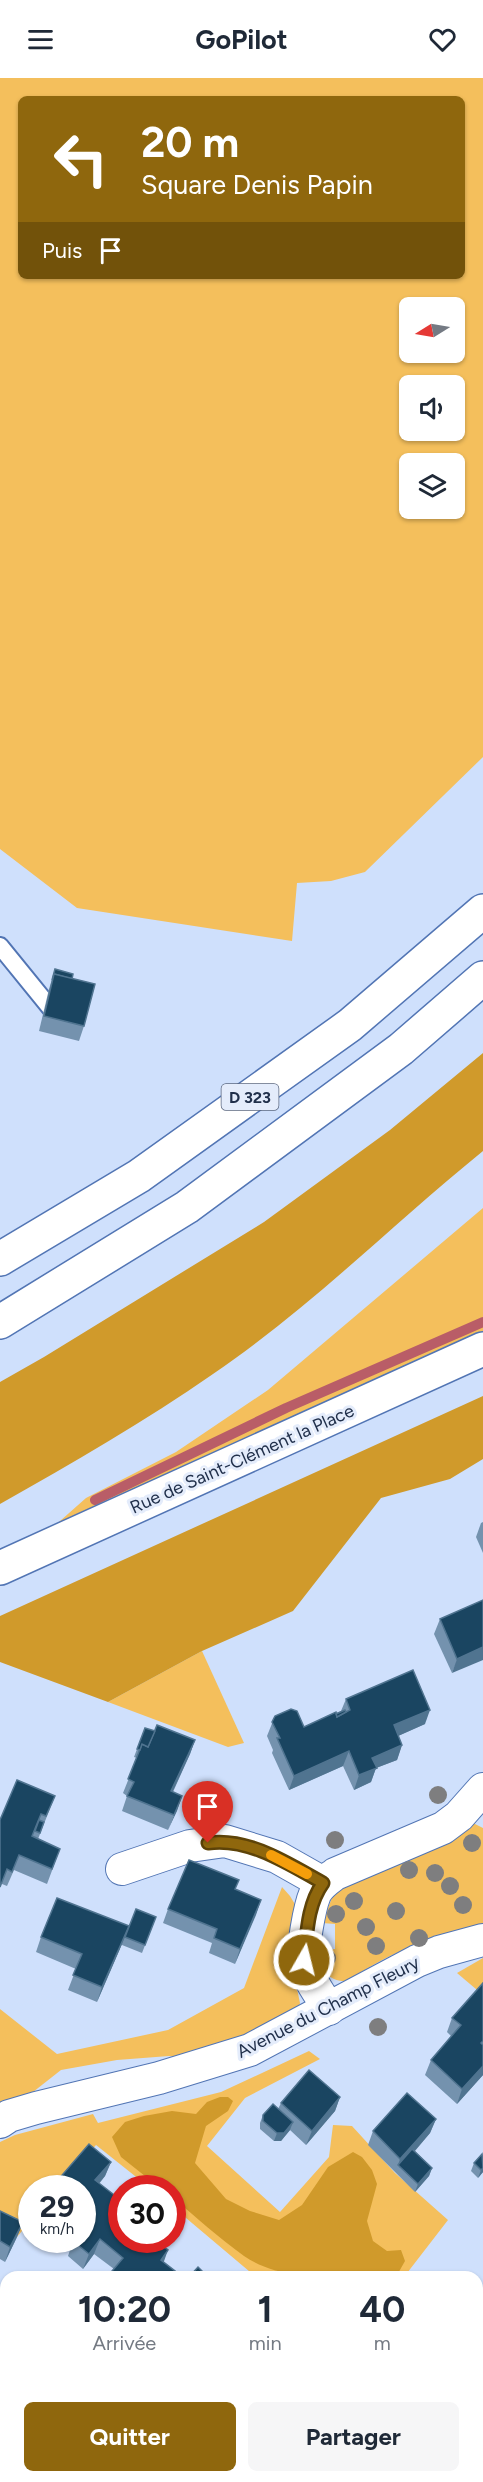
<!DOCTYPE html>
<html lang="fr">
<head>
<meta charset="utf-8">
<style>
	body { margin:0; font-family:Figtree,sans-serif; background:#f6f6f7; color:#1f2937; height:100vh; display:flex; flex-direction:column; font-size:22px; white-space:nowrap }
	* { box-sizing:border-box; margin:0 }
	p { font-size:20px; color:#747a83 }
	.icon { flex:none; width:33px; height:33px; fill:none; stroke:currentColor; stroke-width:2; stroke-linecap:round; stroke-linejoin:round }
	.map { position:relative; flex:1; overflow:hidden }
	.side { position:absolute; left:0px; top:2193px; width:483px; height:212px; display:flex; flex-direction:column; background:#fff; border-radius:18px 18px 0 0; box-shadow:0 2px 4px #0004 }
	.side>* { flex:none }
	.top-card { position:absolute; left:18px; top:18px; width:447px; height:183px; border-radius:9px; box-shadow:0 2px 4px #0004; background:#8f670d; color:#fff; overflow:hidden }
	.needle { width:39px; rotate:259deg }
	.fabs { position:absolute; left:399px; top:219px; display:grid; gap:12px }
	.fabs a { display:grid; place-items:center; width:66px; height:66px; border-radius:9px; background:#fff; box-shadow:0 2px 4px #0004; font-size:30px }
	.speed { position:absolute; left:18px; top:2097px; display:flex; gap:12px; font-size:30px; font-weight:700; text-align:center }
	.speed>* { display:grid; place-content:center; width:78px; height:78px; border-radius:50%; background:#fff; box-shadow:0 2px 4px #0004; line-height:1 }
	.speed small { font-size:15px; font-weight:400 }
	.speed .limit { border:9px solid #d22; background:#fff; color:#111 }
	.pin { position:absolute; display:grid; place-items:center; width:51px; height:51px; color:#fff; margin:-62px -26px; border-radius:50% 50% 50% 0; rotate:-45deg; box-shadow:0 0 6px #0007 }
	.pin .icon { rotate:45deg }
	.me { position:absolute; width:66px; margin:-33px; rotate:8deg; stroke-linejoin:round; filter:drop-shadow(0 0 4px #0008) }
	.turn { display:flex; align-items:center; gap:21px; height:126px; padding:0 24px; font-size:27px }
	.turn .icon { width:78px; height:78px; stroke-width:2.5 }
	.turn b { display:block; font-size:42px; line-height:51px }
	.then { display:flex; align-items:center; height:57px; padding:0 24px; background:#0003; gap:12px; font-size:22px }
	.eta { display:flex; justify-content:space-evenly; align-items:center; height:102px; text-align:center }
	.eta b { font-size:36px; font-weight:700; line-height:42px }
	.button { display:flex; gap:12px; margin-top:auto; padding:12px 24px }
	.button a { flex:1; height:69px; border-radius:9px; background:#8f670d; color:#fff; font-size:24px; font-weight:700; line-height:69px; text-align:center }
	.button a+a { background:#f6f6f7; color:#1f2937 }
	header { display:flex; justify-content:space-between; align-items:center; height:78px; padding:0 24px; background:#fff; font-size:27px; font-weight:700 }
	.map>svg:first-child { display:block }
</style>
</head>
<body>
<header><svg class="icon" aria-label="menu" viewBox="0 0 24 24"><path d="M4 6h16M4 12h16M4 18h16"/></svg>GoPilot<svg class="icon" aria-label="heart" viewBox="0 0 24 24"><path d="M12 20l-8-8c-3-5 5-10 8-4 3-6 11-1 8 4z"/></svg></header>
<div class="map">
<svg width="483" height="2404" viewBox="0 0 483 2404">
	<rect width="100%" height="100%" fill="#cfe0fc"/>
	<!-- green -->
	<g fill="#f4bf5c" fill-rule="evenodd">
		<path d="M0 0H483V679L365 794 331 803 297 805 292 863 77 830 0 771ZM21 21H462V198H21ZM410 230H454V274H410ZM410 308H454V352H410ZM410 386H454V430H410Z"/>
		<path d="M483 1130V1256L51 1451 86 1420 176 1374 268 1312Z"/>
		<path d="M202 1573 244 1665 228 1669 108 1624Z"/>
		<path d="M473 1745 483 1750V1850C431 1856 390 1875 347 1903 327 1904 322 1891 318 1874L335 1871V1846L322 1845 332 1820 341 1811 435 1771Z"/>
		<path d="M282 1809 290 1818 296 1828 292 1887 300 1925 297 1934 193 1981 169 1978 117 1982 61 1992 33 2014 0 2030V1931L57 1976 168 1952 244 1910Z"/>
		<path d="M483 1880V1917L457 1895Z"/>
		<path d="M309 1973 320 1981 245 2020 207 2068 280 2134 329 2079 333 2047 352 2048 395 2095 448 2142 404 2199H256L173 2129 172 2110H150L96 2067 58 2110H32L31 2142 17 2159 0 2150V2064L15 2057 93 2036 98 2045 221 2014Z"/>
		<path d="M243 2399H445L441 2404H251Z"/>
	</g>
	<!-- forest -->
	<g fill="#d09a2b">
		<path d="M483 975V1073C393 1146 310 1230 213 1296 145 1343 73 1385 0 1426V1304L44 1279 264 1144 390 1052Z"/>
		<path d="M483 1318V1381L450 1401 381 1420 293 1533 202 1573 108 1624 0 1584V1538Z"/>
		<path d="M220 2019H228L233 2023 228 2033 206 2048 195 2085 226 2121 250 2133 279 2142 302 2127 328 2089 353 2074 362 2079 372 2092 377 2106 367 2143 373 2163 387 2173 401 2172 405 2183 396 2199C348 2199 285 2206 244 2178 219 2160 196 2139 173 2120L172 2110H160L121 2079 112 2059 125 2044 144 2038 172 2033 196 2036 207 2024Z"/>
	</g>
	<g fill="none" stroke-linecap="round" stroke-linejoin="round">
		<!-- stream -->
		<path stroke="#b95d67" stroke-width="10" d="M95 1422 286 1330 483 1244"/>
		<!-- service casing -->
		<g stroke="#5275b4" stroke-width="20">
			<path id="service" d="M0 868 52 932"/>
		</g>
		<!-- minor casing -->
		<g stroke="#5275b4" stroke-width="34">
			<g id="minor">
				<path d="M122 1791 190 1768 225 1763 277 1779 323 1805"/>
				<path d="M329 1931C320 1916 309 1903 305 1886 301 1873 310 1828 315 1816 319 1807 327 1802 335 1796L443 1750 459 1738 483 1711"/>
				<path d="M0 2044 9 2038 36 2030 159 2000 250 1972 417 1883 439 1874 483 1862"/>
				<path d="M0 2276 6 2268"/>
			</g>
		</g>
		<!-- tertiary casing -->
		<g stroke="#5275b4" stroke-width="36">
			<path id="tertiary" d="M0 1490 483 1271"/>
		</g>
		<!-- trunk casing -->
		<g stroke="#5275b4" stroke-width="36">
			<g id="trunk">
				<path d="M0 1181 139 1098 350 947 483 833"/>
				<path d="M0 1244 187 1129 401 971 483 900"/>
			</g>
		</g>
		<!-- service -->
		<use href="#service" stroke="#fff" stroke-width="16"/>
		<!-- minor -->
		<use href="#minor" stroke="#fff" stroke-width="32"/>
		<!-- tertiary -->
		<use href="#tertiary" stroke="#fff" stroke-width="33"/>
		<!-- trunk -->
		<use href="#trunk" stroke="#fff" stroke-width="33"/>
	</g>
	<!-- trees -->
	<g fill="#7e7e7f">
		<circle cx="438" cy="1717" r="9"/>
		<circle cx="335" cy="1762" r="9"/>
		<circle cx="472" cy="1765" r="9"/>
		<circle cx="409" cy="1792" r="9"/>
		<circle cx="435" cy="1795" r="9"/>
		<circle cx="450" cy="1808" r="9"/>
		<circle cx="354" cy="1823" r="9"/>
		<circle cx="463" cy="1827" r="9"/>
		<circle cx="396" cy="1833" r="9"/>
		<circle cx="336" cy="1836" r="9"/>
		<circle cx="366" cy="1849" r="9"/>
		<circle cx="419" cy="1860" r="9"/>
		<circle cx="376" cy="1868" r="9"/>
		<circle cx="327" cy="1880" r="9"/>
		<circle cx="378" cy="1949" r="9"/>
	</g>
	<!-- wall -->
	<g fill="#7492ae">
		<path d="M55 891 72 901 84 948 79 963 39 953 49 911Z"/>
		<path d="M483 1444V1475L476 1459 481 1445Z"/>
		<path d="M483 1522 452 1595 434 1556 440 1541Z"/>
		<path d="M346 1621 425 1646 398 1658 402 1667 397 1682 376 1690 371 1704 354 1712 343 1688 289 1712 272 1675 273 1672 267 1658 275 1638 304 1649 341 1633Z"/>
		<path d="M145 1650 155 1653 195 1662 190 1676 173 1714 182 1718 168 1752 122 1733 127 1718 123 1715 137 1680 134 1679Z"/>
		<path d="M55 1718 38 1761 60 1771 47 1806 14 1792 7 1808 2 1806 0 1742Z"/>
		<path d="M235 1811 261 1822 235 1886 209 1875 212 1865 163 1845 168 1831Z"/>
		<path d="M156 1839 142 1875 122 1867V1866L97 1924 68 1912 76 1891 36 1874 41 1859 129 1848Z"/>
		<path d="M483 1905V1997L457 2026 425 1997 431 1982 451 1958 447 1954 452 1940Z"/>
		<path d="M340 2019 335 2033 306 2067 290 2052 281 2063H274L260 2051V2045L263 2037 278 2031 281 2025Z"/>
		<path d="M436 2041 430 2055 415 2073 432 2090 429 2098 415 2114 368 2067 373 2053Z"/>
		<path d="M483 2076V2094L478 2100 471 2093 474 2085Z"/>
		<path d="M111 2084 105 2098 99 2106 122 2162H155L114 2191 94 2176 83 2191 68 2178 73 2163 82 2162V2110Z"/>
		<path d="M0 2133 23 2144 17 2159 5 2184 0 2181Z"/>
		<path d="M483 2228V2287L477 2283V2237Z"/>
	</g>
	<!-- shaded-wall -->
	<g fill="#507490">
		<path d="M483 1569V1582L452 1595 457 1581Z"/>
		<path d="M430 1632 425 1646 389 1662 394 1647Z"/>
		<path d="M195 1662 190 1676 166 1728 171 1713Z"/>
		<path d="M402 1667 397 1682 376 1690 371 1704 354 1712 359 1697 372 1680Z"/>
		<path d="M349 1673 343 1688 289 1712 294 1698Z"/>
		<path d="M182 1718 177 1733 168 1752 174 1737Z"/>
		<path d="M261 1822 256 1837 235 1886 240 1871Z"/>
		<path d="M129 1848 122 1866 97 1924 102 1909Z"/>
		<path d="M483 1988V1997L457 2026 462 2011Z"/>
		<path d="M340 2019 335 2033 306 2067 312 2053Z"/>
		<path d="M436 2041 430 2055 400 2090 398 2087 400 2081Z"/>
		<path d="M293 2044 290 2052 281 2063H274L277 2055Z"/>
		<path d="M111 2084 105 2098 89 2117 95 2102Z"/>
		<path d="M432 2090 429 2098 415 2114 418 2106Z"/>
		<path d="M483 2090V2094L478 2100 481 2092Z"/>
		<path d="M23 2144 17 2159 5 2184 10 2169Z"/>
		<path d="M100 2161 94 2176 83 2191 89 2176Z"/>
		<path d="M168 2172 163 2186 161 2182Z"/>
		<path d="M33 2398H35L33 2404H28Z"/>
	</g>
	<!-- building -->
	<g fill="#1a4561" stroke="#507490" stroke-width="1.5">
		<path d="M55 891 73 896 72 901 54 896 52 902Z"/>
		<path d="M54 896 95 906 84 948 44 938Z"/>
		<path d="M483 1522V1569L457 1581 440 1541Z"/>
		<path d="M413 1592 430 1632 394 1647 402 1667 372 1680 377 1690 359 1697 349 1673 294 1698 277 1660H280L272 1644 275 1638 291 1631 297 1633 304 1649 336 1634 337 1639 350 1632 346 1621Z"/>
		<path d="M345 1632 346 1634 337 1639 336 1636Z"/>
		<path d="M157 1647 195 1662 171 1713 182 1718 174 1737 127 1718 134 1704 128 1701 142 1666 148 1669Z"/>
		<path d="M145 1650 155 1653 148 1669 142 1666 140 1672 137 1671Z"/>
		<path d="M17 1702 55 1718 46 1738 41 1736 32 1758 60 1771 52 1791 19 1777 12 1794 7 1791 0 1809V1742Z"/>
		<path d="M39 1742 44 1744 40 1755 35 1753Z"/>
		<path d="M189 1782 239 1802 235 1811 261 1822 240 1871 214 1860 217 1851 168 1831Z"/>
		<path d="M57 1820 129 1848 102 1909 73 1897 82 1876 41 1859Z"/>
		<path d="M136 1831 156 1839 145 1867 125 1859Z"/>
		<path d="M483 1905V1963L481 1965 483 1967V1988L462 2011 431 1982 461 1947 452 1940Z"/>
		<path d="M309 1992 340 2019 312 2053 281 2025Z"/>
		<path d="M407 2015 436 2041 400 2081 373 2053Z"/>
		<path d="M273 2026 293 2044 284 2055H277L263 2043V2037Z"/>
		<path d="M89 2066 111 2084 95 2102 122 2123V2162H155L168 2172 161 2182 175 2193 173 2196 177 2199H107L123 2180 100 2161 89 2176 73 2163 75 2162H82V2151L85 2148 82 2145V2110H51Z"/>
		<path d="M412 2071 432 2090 418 2106 398 2087Z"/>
		<path d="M482 2076 483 2090 481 2092 474 2085Z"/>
		<path d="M0 2133 23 2144 10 2169 0 2163Z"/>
		<path d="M198 2189 204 2195 201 2199H189Z"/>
		<path d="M483 2228V2269L477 2265V2237Z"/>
		<path d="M1 2365 5 2369 6 2367V2398H33L28 2404H0V2367Z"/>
		<path d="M167 2398H194L201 2404H163Z"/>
	</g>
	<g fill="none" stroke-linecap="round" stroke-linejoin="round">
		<!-- route casing -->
		<g stroke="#5d4308" stroke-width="15">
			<path id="route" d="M208 1765C248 1759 289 1786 323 1805 307 1827 307 1856 304 1882"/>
		</g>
		<!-- route -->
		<use href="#route" stroke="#8f670d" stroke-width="10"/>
		<!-- slow -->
		<path stroke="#f59e0b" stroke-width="10" d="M271 1777 307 1796"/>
	</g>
	<g text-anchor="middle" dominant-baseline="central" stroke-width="6" stroke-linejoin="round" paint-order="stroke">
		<!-- shield labels -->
		<rect fill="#e4ecfb" stroke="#5c6880" stroke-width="1.5" x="221.5" y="1006" width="57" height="26" rx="4.5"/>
		<g font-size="16" font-weight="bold" fill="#21304b">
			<text x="250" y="1019">D 323</text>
		</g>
		<!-- street labels -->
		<g font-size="18" fill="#21304b" stroke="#e4ecfb">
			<text transform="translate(242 1381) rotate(-24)">Rue de Saint-Clément la Place</text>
			<text transform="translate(328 1929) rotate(-27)">Avenue du Champ Fleury</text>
		</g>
	</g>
</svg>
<div class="fabs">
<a><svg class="needle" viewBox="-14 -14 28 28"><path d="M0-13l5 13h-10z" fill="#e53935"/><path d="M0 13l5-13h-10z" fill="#747a83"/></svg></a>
<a><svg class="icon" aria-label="sound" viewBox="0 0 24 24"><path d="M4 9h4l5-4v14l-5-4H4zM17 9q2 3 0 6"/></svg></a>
<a><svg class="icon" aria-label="layers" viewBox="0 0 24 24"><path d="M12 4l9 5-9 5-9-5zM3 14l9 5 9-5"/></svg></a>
</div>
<div class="speed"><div>29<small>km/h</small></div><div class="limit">30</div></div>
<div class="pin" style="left:208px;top:1765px;background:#d93025"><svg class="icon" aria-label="arrive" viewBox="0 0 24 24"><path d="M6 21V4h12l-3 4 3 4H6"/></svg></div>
<svg class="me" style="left:304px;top:1882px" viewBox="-20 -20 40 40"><circle r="17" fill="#8f670d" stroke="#fff" stroke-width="3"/><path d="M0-11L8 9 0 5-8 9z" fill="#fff"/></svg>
<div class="top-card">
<div class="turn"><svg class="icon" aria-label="left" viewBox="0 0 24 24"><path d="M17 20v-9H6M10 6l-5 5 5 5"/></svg><div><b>20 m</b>Square Denis Papin</div></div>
<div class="then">Puis<svg class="icon" aria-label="arrive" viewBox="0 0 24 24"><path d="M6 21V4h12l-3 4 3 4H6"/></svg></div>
</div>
<section class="side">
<div class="eta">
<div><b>10:20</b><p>Arrivée</p></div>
<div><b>1</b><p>min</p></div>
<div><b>40</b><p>m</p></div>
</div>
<div class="button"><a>Quitter</a><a>Partager</a></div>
</section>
</div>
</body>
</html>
